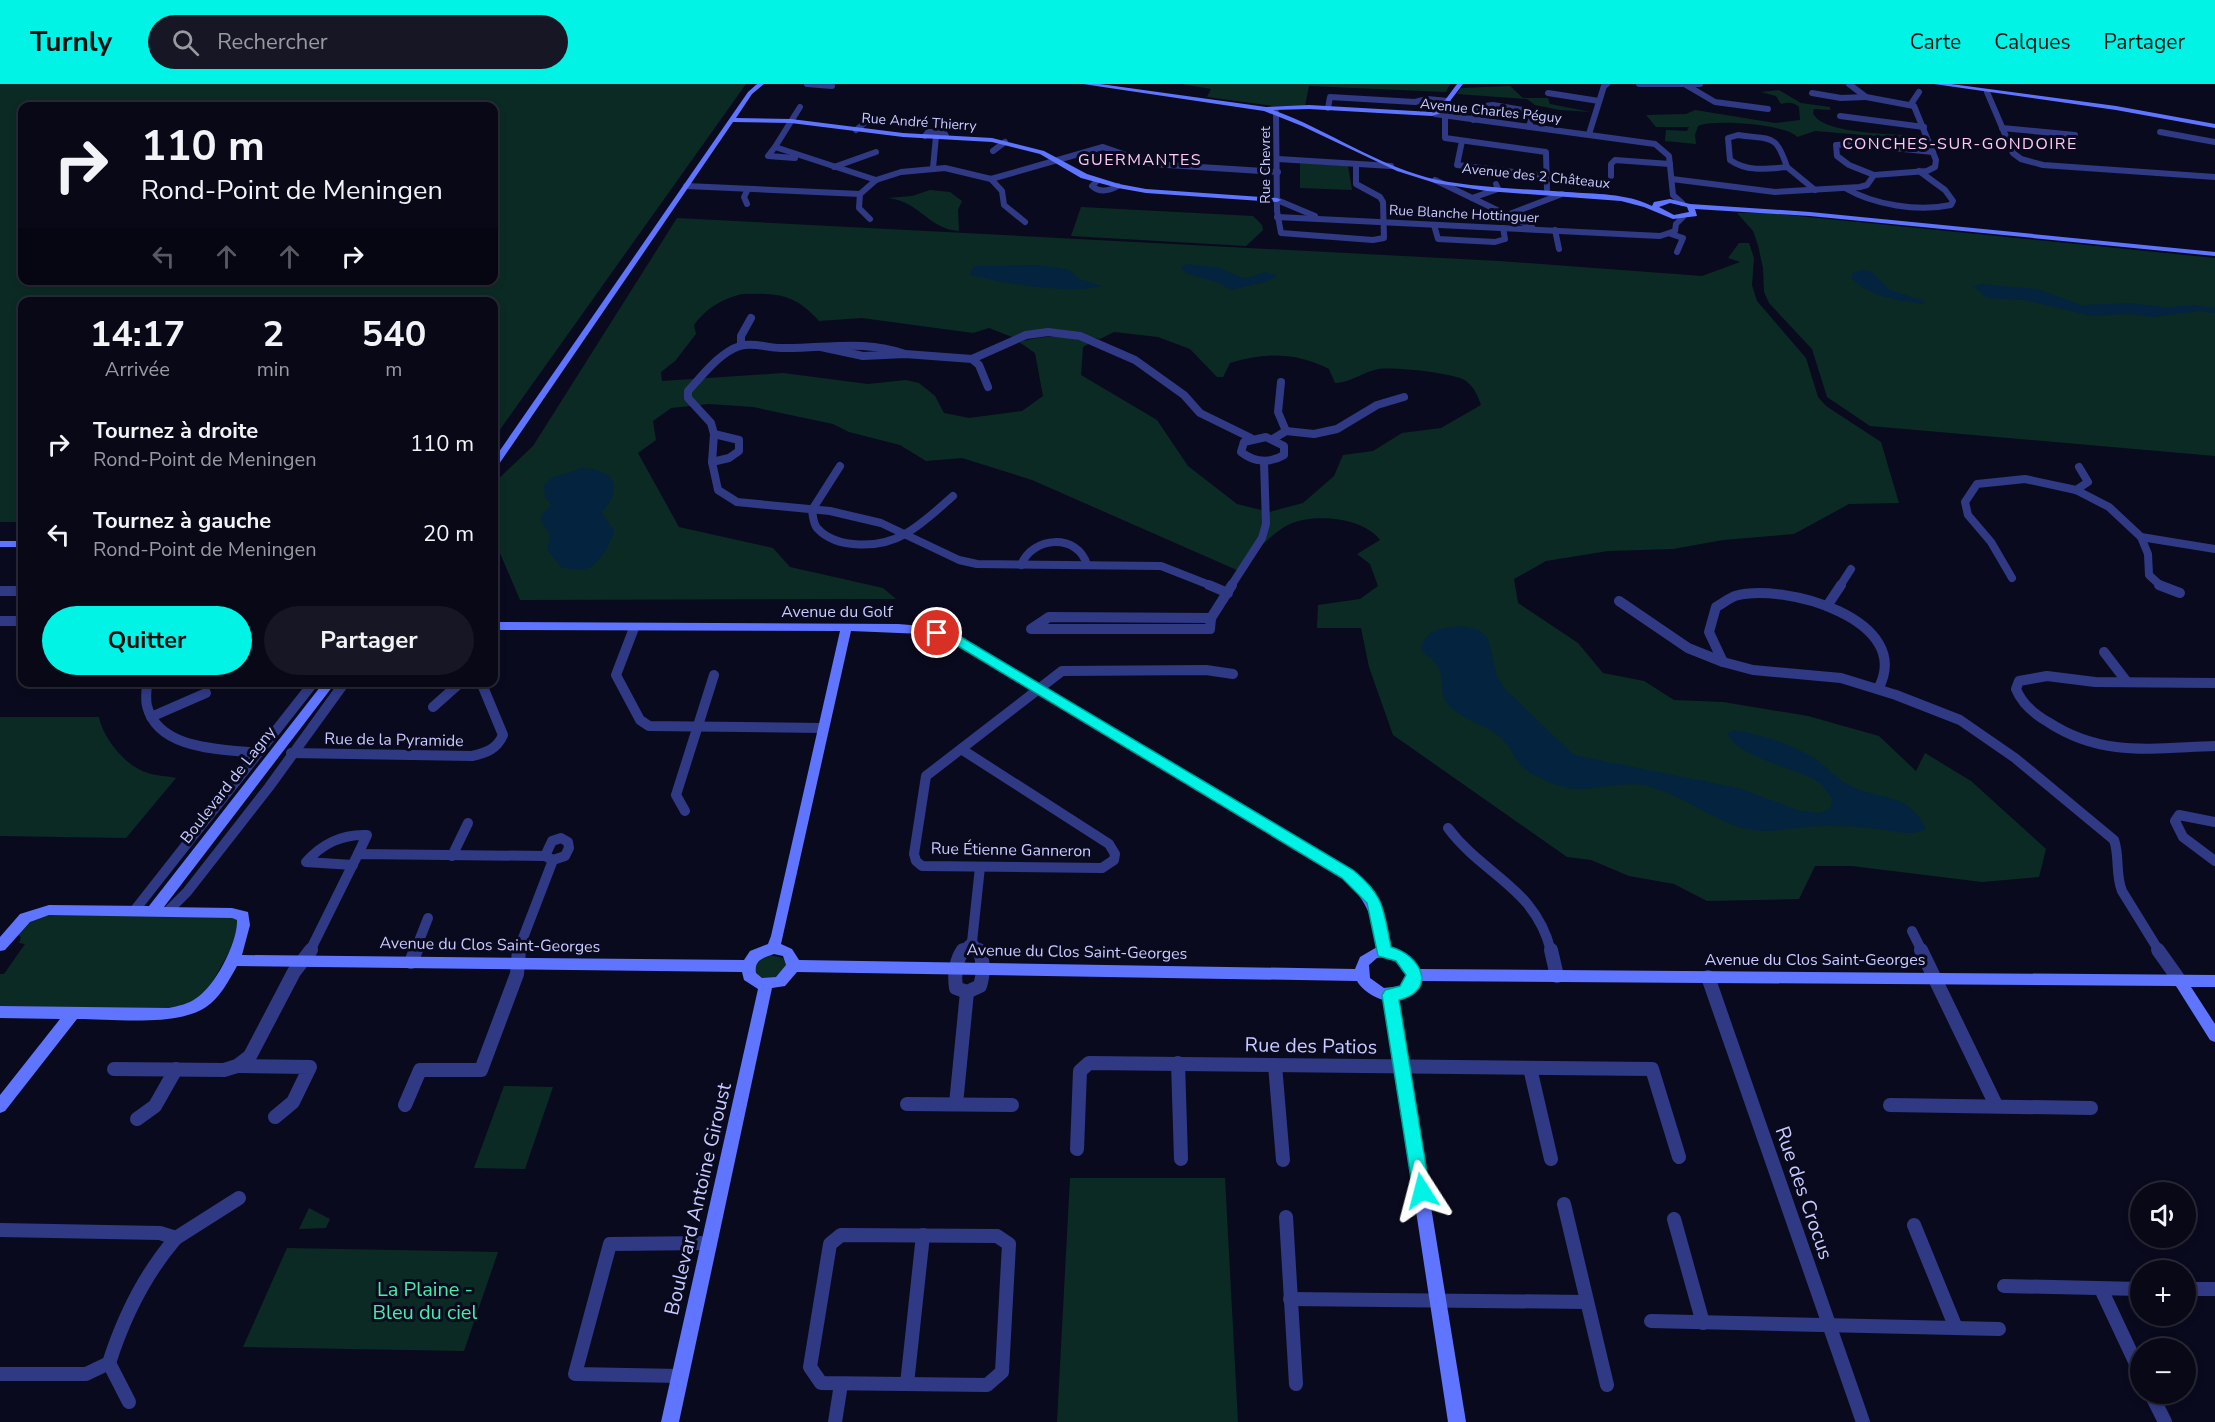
<!DOCTYPE html>
<html lang="fr">
<head>
<meta charset="utf-8">
<style>
	body { margin:0; font-family:"Nunito Sans",sans-serif; background:#161624; color:#f1f3f6; height:100vh; display:flex; flex-direction:column; font-size:22px; white-space:nowrap }
	* { box-sizing:border-box; margin:0 }
	p { font-size:20px; color:#989aa1 }
	.icon { flex:none; width:33px; height:33px; fill:none; stroke:currentColor; stroke-width:2; stroke-linecap:round; stroke-linejoin:round }
	.map { position:relative; flex:1; overflow:hidden }
	.sheet { position:absolute; left:18px; top:213px; width:480px; height:390px; display:flex; flex-direction:column; background:#080817; border-radius:12px; box-shadow:0 3px 9px #0003,0 0 0 2px #292936 }
	.sheet>* { flex:none }
	.guide { position:absolute; left:18px; top:18px; width:480px; height:183px; border-radius:12px; box-shadow:0 3px 9px #0003,0 0 0 2px #292936; background:#080817; color:#f1f3f6; overflow:hidden }
	.controls { position:absolute; left:2130px; top:1098px; display:grid; gap:12px }
	.controls a { display:grid; place-items:center; width:66px; height:66px; border-radius:50%; background:#080817; box-shadow:0 3px 9px #0003,0 0 0 2px #292936; font-size:30px }
	.pin { position:absolute; display:grid; place-items:center; width:51px; height:51px; color:#fff; margin:-26px; border:3px solid #fff; border-radius:50%; box-shadow:0 2px 6px #0007 }
	.me { position:absolute; width:66px; margin:-33px; rotate:351deg; stroke-linejoin:round; filter:drop-shadow(0 0 4px #0008) }
	.turn { display:flex; align-items:center; gap:21px; height:126px; padding:0 24px; font-size:27px }
	.turn .icon { width:78px; height:78px; stroke-width:2.5 }
	.turn b { display:block; font-size:42px; line-height:51px }
	.lanes { display:flex; align-items:center; height:57px; padding:0 24px; background:#0003; justify-content:center; gap:30px; direction:ltr }
	.lanes .off { opacity:.35 }
	.eta { display:flex; justify-content:space-evenly; align-items:center; height:102px; text-align:center }
	.eta b { font-size:36px; font-weight:700; line-height:42px }
	.action { display:flex; gap:12px; margin-top:auto; padding:12px 24px }
	.action a { flex:1; height:69px; border-radius:36px; background:#00f3e5; color:#111; font-size:24px; font-weight:700; line-height:69px; text-align:center }
	.action a+a { background:#161624; color:#f1f3f6 }
	ul { padding:0; list-style:none }
	li { display:flex; align-items:center; gap:18px; height:90px; padding:0 24px }
	li div { flex:1 }
	li b { display:block; font-size:22px }
	li em { font-style:normal }
	header { display:flex; align-items:center; gap:36px; box-sizing:border-box; height:84px; padding:0 30px; background:#00f3e5; color:#111 }
	header strong { font-size:28px }
	nav { display:flex; gap:33px; margin-inline-start:auto; font-size:21px }
	.search { width:420px; height:54px; background:#161624; display:flex; align-items:center; gap:15px; box-sizing:border-box; padding:0 21px; border-radius:33px; color:#989aa1; font-size:22px }
	.map>svg:first-child { display:block }
</style>
</head>
<body>
<header>
<strong>Turnly</strong>
<div class="search"><svg class="icon" aria-label="search" viewBox="0 0 24 24"><circle cx="10" cy="10" r="6"/><path d="M15 15l6 6"/></svg>Rechercher</div>
<nav><a>Carte</a><a>Calques</a><a>Partager</a></nav>
</header>
<div class="map">
<svg width="2215" height="1338" viewBox="0 0 2215 1338">
	<rect width="100%" height="100%" fill="#0a0a1f"/>
	<!-- green -->
	<g fill="#0c2a24" fill-rule="evenodd">
		<path d="M0 0H746L494 354V218H22V438H0ZM22 22H494V196H22Z"/>
		<path d="M1182 0H1450L1446 8 1309 2 1305 22H1273L1207 13 1211 5Z"/>
		<path d="M1510 2 1523 14H1548L1550 20 1591 28 1560 26 1535 21 1527 15 1457 10 1461 4Z"/>
		<path d="M1779 6 1801 19 1830 23V26L1814 25 1813 29C1821 51 1901 50 1923 52L1924 56 1815 47 1797 53C1788 40 1712 35 1698 42L1695 51 1696 60 1665 57 1666 46 1687 47 1689 43H1656L1646 31 1686 30 1695 26 1775 39 1800 36 1799 23C1793 18 1789 18 1781 20L1776 12 1761 8Z"/>
		<path d="M1300 79 1348 82 1352 106 1300 104Z"/>
		<path d="M930 106 950 108 962 117 958 126 959 147C928 145 921 118 888 114L912 112Z"/>
		<path d="M1081 123 1253 132 1262 141 1263 146 1246 162 1071 152Z"/>
		<path d="M1737 129H1769L2215 174V372L1870 342 1827 313 1812 265 1769 219 1764 208 1763 184 1758 161 1753 147Z"/>
		<path d="M677 134 1499 177 1702 192 1740 178 1728 174 1739 159H1749L1754 174 1752 201 1757 217 1806 274 1818 313 1826 322 1881 358 1899 419 1849 420 1794 450 1723 456 1673 465 1608 467 1546 477 1514 495 1518 519 1578 559 1603 589 1644 597 1674 616 1723 618 1808 632 1879 652 1916 687 1925 669 1971 697 2046 765 2039 793 1982 798 1852 782H1815L1799 815 1707 817 1674 800 1629 792 1591 776 1567 773 1393 651 1369 583 1361 544H1317L1318 521 1360 515 1378 502 1370 480 1357 470 1380 456C1364 434 1315 429 1290 440 1272 448 1251 472 1239 487L1032 396 962 374 926 377 900 361 849 348 833 340 753 323 709 320 671 324 653 337 656 356 638 369 679 443 773 464 790 483 883 504 896 515 520 516 494 455V399L533 362ZM742 210C777 209 795 210 819 237L862 234 973 249 989 244 1012 253 1057 245 1100 255 1114 248 1158 253 1190 265 1217 293H1223L1230 279C1263 268 1297 268 1329 285L1335 299C1351 299 1364 287 1379 285 1395 283 1455 289 1466 297 1474 303 1478 312 1481 321L1441 344 1402 349 1373 367 1343 371 1334 392 1303 419 1269 428 1237 420 1188 382 1157 336 1081 291 1083 263 1090 259C1064 251 1046 251 1019 258L1035 269 1043 312 1022 327 969 334 944 329 935 312 919 299 906 296 868 300 783 289 662 297 661 288 675 277 696 250 694 241C706 224 722 215 742 210Z"/>
		<path d="M0 633H99C103 654 126 683 148 689 157 692 167 692 176 694L126 754 0 752Z"/>
		<path d="M53 830 227 832 237 836V854L206 909 195 918 168 925 0 923V890H4L25 860 19 859 21 853 14 849 35 835Z"/>
		<path d="M769 871 783 874 786 881 779 893 763 895 756 890 755 883 760 875Z"/>
		<path d="M504 1002 553 1003 525 1085 474 1084Z"/>
		<path d="M1070 1094H1225L1238 1338H1057Z"/>
		<path d="M309 1124 330 1135 326 1144 299 1145Z"/>
		<path d="M287 1164 498 1168 464 1267 243 1263Z"/>
	</g>
	<!-- water -->
	<g fill="#04233e">
		<path d="M1188 180 1216 183 1241 193H1251L1264 188 1276 191V193L1265 198 1231 206 1214 197 1187 190 1181 183Z"/>
		<path d="M1039 181 1070 186 1079 195 1102 202C1070 211 1003 199 970 191L974 182Z"/>
		<path d="M1863 186 1871 187 1890 206 1924 217 1925 220C1899 217 1870 213 1851 194L1853 189Z"/>
		<path d="M1981 200 2037 205 2081 221 2129 219 2167 223 2195 221 2215 224V229L2199 227 2153 233 2130 230 2092 232 2024 216 1987 214 1974 203Z"/>
		<path d="M582 384C614 386 625 402 602 428L614 447C611 460 599 481 586 485 580 487 569 484 562 484L547 466C551 454 552 448 541 439V431L551 421 545 413 544 401 551 394Z"/>
		<path d="M1462 542 1479 546 1488 554 1497 592 1505 605 1574 671 1738 704 1800 727 1820 729 1830 725 1832 715C1827 707 1822 700 1813 695 1794 685 1732 670 1728 649L1734 646C1760 651 1789 659 1812 673 1826 681 1835 694 1849 701 1880 717 1908 707 1926 745 1911 753 1895 747 1878 745 1854 742 1830 741 1806 743 1787 745 1770 749 1751 746 1714 739 1684 711 1647 702 1624 697 1602 705 1579 705 1565 705 1549 699 1536 692 1512 680 1515 666 1500 653 1484 639 1461 637 1447 619 1438 608 1445 592 1437 581 1433 575 1425 571 1421 566 1424 545 1443 543 1462 542Z"/>
	</g>
	<g fill="none" stroke-linecap="round" stroke-linejoin="round">
		<!-- street-far3 -->
		<g stroke="#303a84" stroke-width="6">
			<path d="M807 0 832 2"/>
			<path d="M1639 0H1700"/>
			<path d="M1686 1 1715 18 1768 25"/>
			<path d="M1987 8 2013 69 2021 75 2043 81 2215 93"/>
			<path d="M1548 9 1599 17"/>
			<path d="M1812 9 1841 14 1866 13"/>
			<path d="M1911 20 1919 8"/>
			<path d="M800 23 775 63 876 96"/>
			<path d="M1328 24 1330 13 1415 18 1427 15 1448 17"/>
			<path d="M1276 28 1277 127 1281 149 1373 156 1384 154 1383 118 1380 113 1356 100V81"/>
			<path d="M1435 30 1655 60 1669 72 1673 111 1682 119"/>
			<path d="M1840 32 1924 43"/>
			<path d="M1445 33V54L1546 68 1547 105"/>
			<path d="M1473 36 1477 23 1493 21 1529 27 1532 32 1529 43"/>
			<path d="M2002 44 2075 51"/>
			<path d="M856 46 872 33"/>
			<path d="M2160 48 2215 58"/>
			<path d="M1589 50 1604 2 1607 0"/>
			<path d="M1738 51C1771 56 1776 49 1787 83 1767 85 1747 88 1730 76L1728 54Z"/>
			<path d="M925 52 928 48H944L946 52"/>
			<path d="M1462 57 1457 81 1547 92"/>
			<path d="M775 63 768 72 795 74"/>
			<path d="M993 67 1005 58"/>
			<path d="M1278 75 1391 82"/>
			<path d="M834 83 876 68"/>
			<path d="M1787 83 1815 106"/>
			<path d="M933 84 936 52"/>
			<path d="M1874 91 1849 81 1837 72 1836 61 1854 60 1933 68"/>
			<path d="M1611 92V80L1615 76 1670 80"/>
			<path d="M991 95 1002 107 1004 121 1025 138"/>
			<path d="M1672 95 1775 108 1860 103 1867 101 1874 91 1927 87 1935 83 1936 76 1914 22 1866 13 1849 0"/>
			<path d="M1435 96 1532 143"/>
			<path d="M1097 97 1092 102C1100 109 1109 107 1118 102"/>
			<path d="M686 102 860 110 876 96 901 88 945 84 991 95 1103 63 1152 80 1278 88"/>
			<path d="M1845 104C1874 121 1918 128 1951 121L1953 117 1945 106 1919 87"/>
			<path d="M860 110 859 124 870 135"/>
			<path d="M1472 114 1498 105 1496 100"/>
			<path d="M1277 116 1315 132"/>
			<path d="M747 120 744 113 748 105"/>
			<path d="M1507 131 1562 110"/>
			<path d="M1277 133 1660 152 1675 147 1676 140 1683 133"/>
			<path d="M1434 141 1438 155 1495 158 1505 155 1503 144"/>
			<path d="M1555 146 1559 165"/>
			<path d="M1671 150 1683 154 1677 168"/>
		</g>
		<!-- street-far2 -->
		<g stroke="#303a84" stroke-width="8">
			<path d="M741 261V252L751 234"/>
			<path d="M821 263 863 272 905 270 972 275 1026 251 1048 248 1080 252 1135 276 1184 311 1200 329 1251 354"/>
			<path d="M905 270C864 255 824 265 781 264 768 264 753 258 740 262 720 268 702 292 688 307V314L711 339 714 350 712 378 718 406 737 418 830 427 881 439 959 476 977 480 1161 482 1212 502"/>
			<path d="M972 275 979 281 988 303"/>
			<path d="M1281 298 1278 328 1286 347"/>
			<path d="M1266 353 1284 362V371C1269 380 1254 378 1241 368L1244 358Z"/>
			<path d="M1273 355 1286 347 1314 350 1337 345 1377 321 1404 313"/>
			<path d="M712 378 729 374 739 367V356L714 350"/>
			<path d="M2076 406 2088 398 2079 383"/>
			<path d="M812 426C813 432 813 439 817 444 837 466 881 464 905 450 923 440 938 425 953 412"/>
			<path d="M812 426 840 382"/>
			<path d="M2141 453 2148 470 2149 491 2161 502"/>
			<path d="M1021 481C1032 452 1078 449 1087 481"/>
			<path d="M2012 494 1991 458 1968 431 1965 418 1977 400 2025 395 2076 406 2109 423 2141 453 2215 465"/>
			<path d="M1231 502 1262 454 1266 440 1264 378"/>
			<path d="M1840 502 1851 485"/>
		</g>
		<!-- street-far1 -->
		<g stroke="#303a84" stroke-width="10">
			<path d="M1209 501 1228 509"/>
			<path d="M2159 501 2180 509"/>
			<path d="M0 507H22"/>
			<path d="M1619 517 1688 564 1723 578 1753 586 1841 594 1896 611 1960 636 2015 674 2114 756C2120 773 2115 790 2122 807L2159 867"/>
			<path d="M1827 522 1841 501"/>
			<path d="M1049 533 1211 534 1210 545H1031Z"/>
			<path d="M1211 534 1232 501"/>
			<path d="M0 537H22"/>
			<path d="M634 544 616 591 640 636 649 642 823 644"/>
			<path d="M2104 568 2127 598"/>
			<path d="M1723 578 1709 548 1716 523C1722 520 1729 514 1735 512 1784 498 1916 536 1878 605"/>
			<path d="M40 598 56 600"/>
			<path d="M147 598C147 605 145 614 147 622 158 666 221 665 257 669"/>
			<path d="M2215 599 2095 598 2047 592 2019 597 2016 605C2022 620 2034 630 2048 638 2103 674 2153 664 2215 662"/>
			<path d="M433 623 461 598"/>
			<path d="M151 633 206 609"/>
			<path d="M961 665 1109 760 1115 770 1114 776 1102 784 922 782 916 777 914 770 926 692 1062 587 1206 586 1233 590"/>
			<path d="M291 669 472 672C486 669 497 665 503 651L481 598"/>
			<path d="M685 727 676 711 714 591"/>
			<path d="M2215 738 2179 731 2175 737 2183 753 2215 777"/>
			<path d="M1448 744C1484 792 1535 803 1551 867"/>
			<path d="M452 772 468 739"/>
			<path d="M545 772 552 757 561 754 568 758 569 764 565 772 553 776"/>
			<path d="M353 781 306 778C323 759 342 750 367 751L358 770"/>
			<path d="M134 827 314 598"/>
			<path d="M168 827 187 808 269 703 345 598"/>
			<path d="M1912 847 1922 867"/>
			<path d="M972 858 980 783"/>
			<path d="M310 867 358 770 545 772 553 776 518 867"/>
			<path d="M415 867 428 834"/>
			<path d="M962 867 972 858 979 867"/>
		</g>
		<!-- street -->
		<g stroke="#303a84" stroke-width="14">
			<path d="M963 866C955 878 954 890 956 904L967 908 980 902C984 889 984 878 979 866"/>
			<path d="M1551 866 1557 892"/>
			<path d="M1921 866 1996 1021"/>
			<path d="M2158 866 2180 897"/>
			<path d="M411 878 416 866"/>
			<path d="M1708 893 1863 1338"/>
			<path d="M1178 979 1181 1075"/>
			<path d="M1275 981 1283 1076"/>
			<path d="M237 982 310 983 293 1018 275 1033"/>
			<path d="M1530 984 1551 1075"/>
			<path d="M114 985 224 986 237 982 250 972 294 888 311 866"/>
			<path d="M907 1020 1012 1021"/>
			<path d="M956 1020 967 908"/>
			<path d="M405 1021 420 986H481L517 890 519 866"/>
			<path d="M1890 1021 2091 1024"/>
			<path d="M137 1035 155 1022 176 985"/>
			<path d="M1077 1065 1080 987 1089 979 1652 985 1679 1073"/>
			<path d="M1564 1120 1607 1301"/>
			<path d="M1286 1133 1296 1300"/>
			<path d="M1674 1135 1703 1239"/>
			<path d="M1914 1141 1956 1244"/>
			<path d="M0 1146 160 1149 176 1154C144 1191 124 1232 109 1279L86 1290H0"/>
			<path d="M841 1151 997 1152 1009 1160 1002 1288 987 1301 821 1299 810 1283 830 1160Z"/>
			<path d="M176 1154 239 1114"/>
			<path d="M2004 1202 2140 1205"/>
			<path d="M2101 1205 2140 1288"/>
			<path d="M2186 1205H2215"/>
			<path d="M1290 1215 1586 1218"/>
			<path d="M1651 1237 1999 1245"/>
			<path d="M109 1279 129 1318"/>
			<path d="M680 1292 575 1290 610 1160 710 1159"/>
			<path d="M907 1300 923 1151"/>
			<path d="M2151 1310 2165 1338"/>
			<path d="M835 1338 841 1300"/>
		</g>
		<!-- secondary -->
		<g fill="#5f75ff" fill-rule="evenodd">
			<path d="M757 0H764L752 10 736 34 791 35 903 49 992 54 1044 67 1087 90 1119 100 1146 105 1277 114 1281 116 1277 118 1146 109 1118 104 1081 94 1040 70 992 58 903 53 791 39 733 38 497 383 494 384V375L748 8Z"/>
			<path d="M1083 0H1100L1266 23 1309 21 1432 28 1437 27 1457 0H1463L1441 29 1432 32 1309 25 1273 26C1329 46 1380 84 1438 96 1480 104 1524 105 1567 108 1595 110 1626 109 1652 122L1654 118 1670 115 1690 120 1810 128 2215 168V172L1810 132 1695 125 1697 132 1673 135 1644 123 1621 117 1487 107 1435 99 1397 87 1302 42 1264 27ZM1670 119 1687 123 1689 128 1674 131 1659 123Z"/>
			<path d="M1934 0H1951L2116 22 2215 40V44L2116 26Z"/>
			<rect x="0" y="457" width="22" height="6"/>
			<path d="M494 538 898 540 923 542 956 550 1353 786C1376 808 1387 831 1390 863L1410 872 1419 885 2215 891V903H2191L2215 940V958L2210 956 2176 902 1420 897 1410 911 1397 914 1466 1338H1448L1384 916C1374 914 1361 905 1357 897L797 888 785 902 772 904 679 1338H661L758 905 744 896 742 888 237 882C229 896 220 914 206 923 177 943 112 935 77 935L5 1027 0 1029V1011L60 935 0 934V922L169 924C178 922 188 920 195 915 215 903 238 858 237 836L232 834 49 831 30 838 5 866 0 867V853L20 830 49 821 149 822 324 598H336L164 823 232 824 248 828 250 841 242 871 744 876 750 867 768 860 771 852 840 547 494 546ZM851 547 923 550 948 556 1343 794C1365 814 1374 834 1377 863L1360 873 1355 885 799 876 792 865 781 860ZM774 870 783 872 786 881 776 893 762 894 756 889C754 876 763 874 774 870ZM1384 873 1396 877 1404 884 1406 895 1401 902 1384 904 1370 894 1369 881 1377 874Z"/>
		</g>
	</g>
	<!-- route -->
	<path fill="#00f3e5" stroke="#009e95" stroke-width="1.5" d="M937 545 956 550 1353 786C1385 812 1383 825 1391 863 1421 871 1438 906 1399 916L1430 1107 1428 1113 1422 1115 1415 1113 1413 1107 1382 911 1385 906 1400 902 1406 891 1396 877 1378 872 1367 819 1342 794 948 556 932 551V546Z"/>
	<g text-anchor="middle" dominant-baseline="central" stroke-width="6" stroke-linejoin="round" paint-order="stroke">
		<!-- far-street labels -->
		<g font-size="14" fill="#c8cbff" stroke="#0a0a1f">
			<text transform="translate(1491 27) rotate(6)">Avenue Charles Péguy</text>
			<text transform="translate(919 38) rotate(4)">Rue André Thierry</text>
			<text transform="translate(1265 81) rotate(-90)">Rue Chevret</text>
			<text transform="translate(1536 92) rotate(6)">Avenue des 2 Châteaux</text>
			<text transform="translate(1464 130) rotate(3)">Rue Blanche Hottinguer</text>
		</g>
		<!-- far-quarter labels -->
		<g font-size="16" letter-spacing="1.5" fill="#ffcaf4" stroke="#0a0a1f">
			<text x="1960" y="60">CONCHES-SUR-GONDOIRE</text>
			<text x="1140" y="76">GUERMANTES</text>
		</g>
		<!-- street labels -->
		<g font-size="16" fill="#c8cbff" stroke="#0a0a1f">
			<text x="837" y="528">Avenue du Golf</text>
			<text transform="translate(394 656) rotate(1)">Rue de la Pyramide</text>
			<text transform="translate(228 701) rotate(-52)">Boulevard de Lagny</text>
			<text transform="translate(1011 766) rotate(1)">Rue Étienne Ganneron</text>
			<text transform="translate(490 861) rotate(1)">Avenue du Clos Saint-Georges</text>
			<text transform="translate(1077 868) rotate(1)">Avenue du Clos Saint-Georges</text>
			<text x="1815" y="876">Avenue du Clos Saint-Georges</text>
		</g>
		<!-- near-street labels -->
		<g font-size="20" fill="#c8cbff" stroke="#0a0a1f">
			<text transform="translate(1311 962) rotate(1)">Rue des Patios</text>
			<text transform="translate(1804 1109) rotate(71)">Rue des Crocus</text>
			<text transform="translate(698 1115) rotate(-77)">Boulevard Antoine Giroust</text>
		</g>
		<!-- near-park labels -->
		<g font-size="20" fill="#48eba8" stroke="#0a0a1f">
			<text x="425" y="1205">La Plaine -<tspan x="425" dy="23">Bleu du ciel</tspan></text>
		</g>
	</g>
</svg>
<div class="controls">
<a><svg class="icon" aria-label="sound" viewBox="0 0 24 24"><path d="M4 9h4l5-4v14l-5-4H4zM17 9q2 3 0 6"/></svg></a>
<a>+</a>
<a>−</a>
</div>
<div class="pin" style="left:937px;top:549px;background:#d93025"><svg class="icon" aria-label="arrive" viewBox="0 0 24 24"><path d="M6 21V4h12l-3 4 3 4H6"/></svg></div>
<svg class="me" style="left:1422px;top:1107px" viewBox="-20 -20 40 40"><path d="M0-17L14 15 0 8-14 15z" fill="#00f3e5" stroke="#fff" stroke-width="4"/></svg>
<div class="guide">
<div class="turn"><svg class="icon" aria-label="right" viewBox="0 0 24 24"><path d="M7 20v-9h11M14 6l5 5-5 5"/></svg><div><b>110 m</b>Rond-Point de Meningen</div></div>
<div class="lanes"><svg class="icon off" aria-label="left" viewBox="0 0 24 24"><path d="M17 20v-9H6M10 6l-5 5 5 5"/></svg><svg class="icon off" aria-label="ahead" viewBox="0 0 24 24"><path d="M12 20V5M6 11l6-6 6 6"/></svg><svg class="icon off" aria-label="ahead" viewBox="0 0 24 24"><path d="M12 20V5M6 11l6-6 6 6"/></svg><svg class="icon" aria-label="right" viewBox="0 0 24 24"><path d="M7 20v-9h11M14 6l5 5-5 5"/></svg></div>
</div>
<section class="sheet">
<div class="eta">
<div><b>14:17</b><p>Arrivée</p></div>
<div><b>2</b><p>min</p></div>
<div><b>540</b><p>m</p></div>
</div>
<ul>
<li><svg class="icon" aria-label="right" viewBox="0 0 24 24"><path d="M7 20v-9h11M14 6l5 5-5 5"/></svg><div><b>Tournez à droite</b><p>Rond-Point de Meningen</p></div><em>110 m</em></li>
<li><svg class="icon" aria-label="left" viewBox="0 0 24 24"><path d="M17 20v-9H6M10 6l-5 5 5 5"/></svg><div><b>Tournez à gauche</b><p>Rond-Point de Meningen</p></div><em>20 m</em></li>
</ul>
<div class="action"><a>Quitter</a><a>Partager</a></div>
</section>
</div>
</body>
</html>
